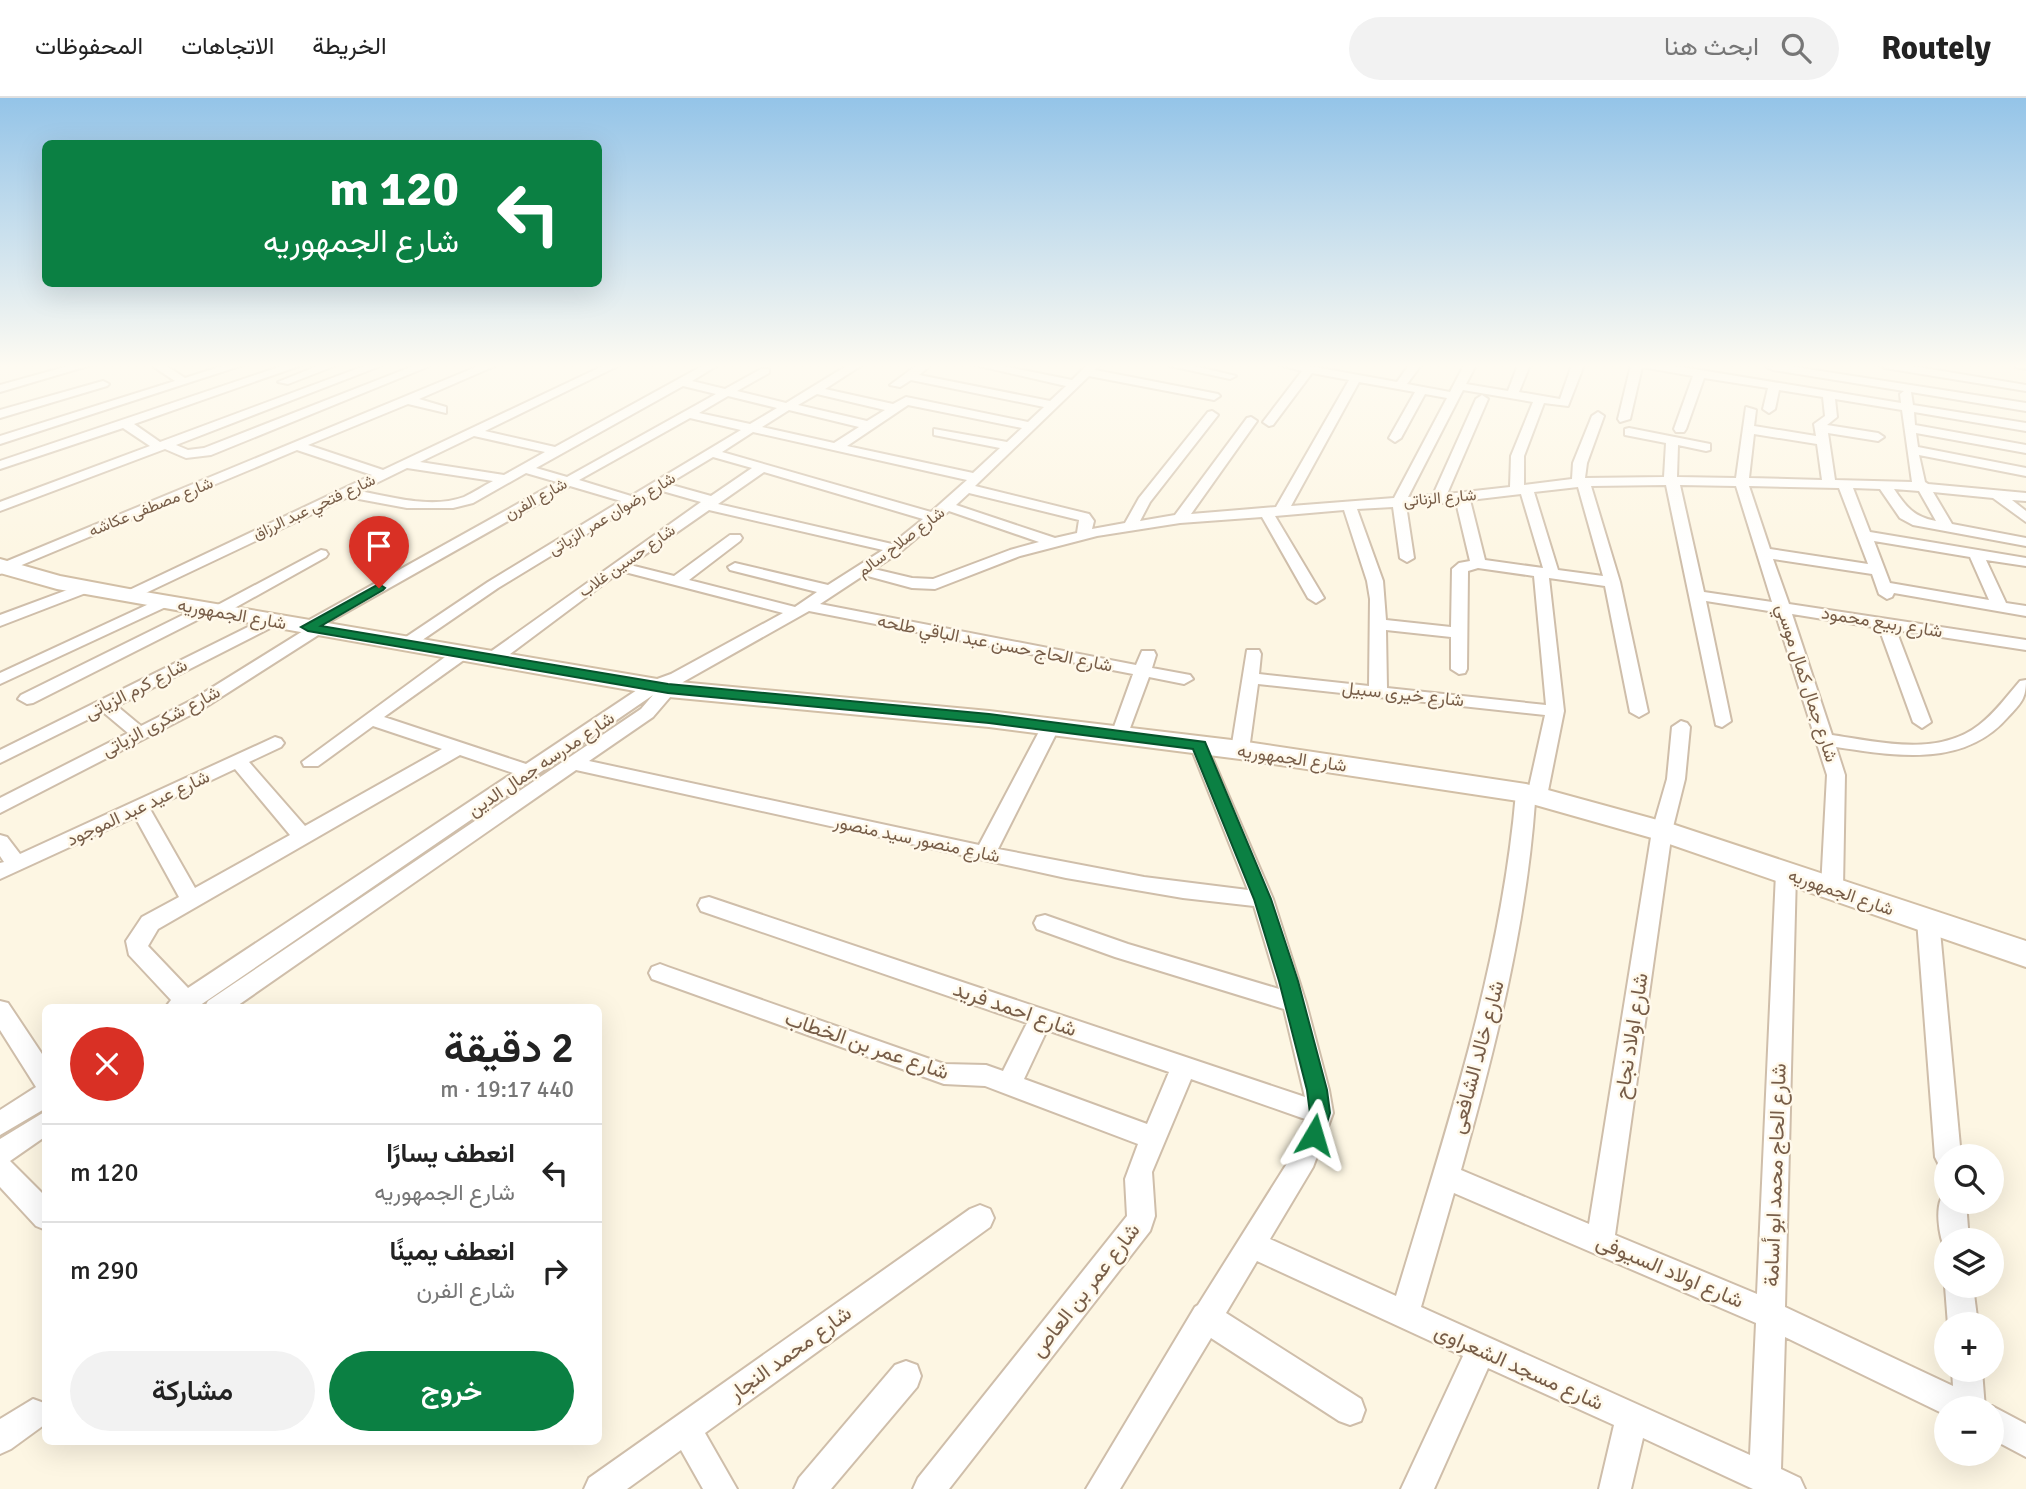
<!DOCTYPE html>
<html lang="ar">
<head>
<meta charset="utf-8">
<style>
	body { margin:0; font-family:Signika,Vazirmatn,sans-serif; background:#f2f2f2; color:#222; direction:rtl; height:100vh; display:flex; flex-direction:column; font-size:26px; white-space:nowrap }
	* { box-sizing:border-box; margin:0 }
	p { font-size:23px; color:#767676 }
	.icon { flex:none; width:38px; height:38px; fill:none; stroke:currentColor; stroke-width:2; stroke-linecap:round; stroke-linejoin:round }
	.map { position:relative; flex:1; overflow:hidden; direction:ltr }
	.sheet { position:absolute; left:42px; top:906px; width:560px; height:441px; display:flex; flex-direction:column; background:#fff; border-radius:10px; box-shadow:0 7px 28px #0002; direction:rtl }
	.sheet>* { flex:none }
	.guide { position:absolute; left:42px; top:42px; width:560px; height:147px; border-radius:10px; box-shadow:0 7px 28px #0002; direction:rtl; background:#0b8043; color:#fff; overflow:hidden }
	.buttons { position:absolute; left:1934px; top:1046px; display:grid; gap:14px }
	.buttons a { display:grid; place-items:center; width:70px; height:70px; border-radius:50%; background:#fff; box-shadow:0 7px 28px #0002; font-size:35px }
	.pin { position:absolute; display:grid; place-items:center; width:60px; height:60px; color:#fff; margin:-72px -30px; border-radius:50% 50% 50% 0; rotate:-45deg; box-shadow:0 0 7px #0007 }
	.pin .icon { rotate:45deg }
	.me { position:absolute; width:77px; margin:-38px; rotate:7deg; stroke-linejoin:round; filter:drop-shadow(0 0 5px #0008) }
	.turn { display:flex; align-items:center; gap:24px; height:147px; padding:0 28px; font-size:32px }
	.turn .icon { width:91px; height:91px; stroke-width:2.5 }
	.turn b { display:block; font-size:49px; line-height:60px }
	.round { display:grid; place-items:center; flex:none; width:74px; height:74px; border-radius:37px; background:#f2f2f2 }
	.summary { display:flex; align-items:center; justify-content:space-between; height:119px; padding:0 28px }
	h1 { font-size:42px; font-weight:600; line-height:52px }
	.cta { display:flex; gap:14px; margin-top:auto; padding:14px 28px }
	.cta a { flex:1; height:80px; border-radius:42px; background:#0b8043; color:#fff; font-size:28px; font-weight:600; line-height:80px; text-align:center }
	.cta a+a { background:#f2f2f2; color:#222 }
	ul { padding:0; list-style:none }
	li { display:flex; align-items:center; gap:21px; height:98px; padding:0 28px; border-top:2px solid #e0e0e0 }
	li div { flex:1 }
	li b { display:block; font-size:26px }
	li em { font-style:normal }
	header { display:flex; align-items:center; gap:42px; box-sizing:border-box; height:98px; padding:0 35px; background:#fff; border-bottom:2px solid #e0e0e0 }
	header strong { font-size:33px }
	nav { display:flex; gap:38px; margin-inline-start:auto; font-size:24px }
	.search { width:490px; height:63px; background:#f2f2f2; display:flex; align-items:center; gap:18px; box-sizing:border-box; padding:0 24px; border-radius:38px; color:#767676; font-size:26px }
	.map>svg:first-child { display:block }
</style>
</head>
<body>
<header>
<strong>Routely</strong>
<div class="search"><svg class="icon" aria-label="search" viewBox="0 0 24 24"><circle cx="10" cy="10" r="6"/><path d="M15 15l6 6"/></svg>ابحث هنا</div>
<nav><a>الخريطة</a><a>الاتجاهات</a><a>المحفوظات</a></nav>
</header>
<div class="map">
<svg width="2026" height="1391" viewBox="0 0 2026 1391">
	<rect width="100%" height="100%" fill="#fdf6e3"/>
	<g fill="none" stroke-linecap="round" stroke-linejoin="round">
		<!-- street casing -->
		<g stroke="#cfbeaa" stroke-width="4">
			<g id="street">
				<path d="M72 267H91L0 294V287Z"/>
				<path d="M151 267H165L185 280 225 267H243L0 346V338L175 283Z"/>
				<path d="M285 267H302L134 326 160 344 367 267H383L176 347 188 352 204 350 416 267H432L211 357 186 360 165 351 0 413V404L150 348 123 330 0 371V363Z"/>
				<path d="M320 267H337L288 286 278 284Z"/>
				<path d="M481 267H497L419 301 446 309V315L408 306 308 347 383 372 605 267H620L485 333 555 349 704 267H718L692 283 725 291 761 271H769V275L737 293 786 305 848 267H862L825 291 893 306 906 299 1028 324 1044 309 911 282 900 289 890 287 917 267H931L919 277 1050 303 1066 288 975 267H998L1072 282 1087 267H1100L1095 272 1218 296 1220 298 1214 302 1089 278 975 388 1089 416 1094 423 1092 431 1125 425 1139 400 1208 314 1212 313 1218 317 1150 404 1140 423 1175 417 1247 320 1251 319 1257 323 1191 416 1276 409 1349 282 1312 275 1273 327 1269 328 1263 324 1302 273 1280 267 1309 268 1397 284 1409 267H1421L1407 286 1450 294 1464 267H1476L1466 286 1508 293 1518 267H1530L1519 294 1560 301 1572 267H1584L1568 308 1544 305 1524 358V387L1572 381 1573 365 1592 318 1598 314 1604 318 1587 365 1585 380 1664 379 1666 345 1625 337V331L1629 330 1710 346V352L1706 353 1678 347 1677 379 1736 380 1746 309 1756 312 1754 328 1816 338 1814 326 1825 318 1823 299 1779 292 1775 311 1769 315 1763 311 1768 290 1704 280 1686 331 1684 334H1676L1674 331 1693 278 1642 269 1630 321 1620 324 1618 321 1631 267H1667L1700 272 1901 305 1900 296 1904 293 1773 272 1767 269 1782 267 2026 305V313L1911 294 1913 307 2026 325V333L1914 314 1915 327 2026 347V355L1916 335 1918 349 2026 370V378L1919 357 1925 384 1928 386 2026 395V403L2012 402 2026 413V424L1993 400 1933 394 1952 426 2026 440V448L1913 427 1900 420 1880 391 1853 390 1870 434 2026 460V468L1986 462 2006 505 2026 508V518L1894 495 1892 499 1887 501 1879 496 1872 476 1773 461 1789 506 2026 542V552L1896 532 1931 624 1922 630 1913 624 1879 530 1792 516 1832 637C1879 644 1938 659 1979 627 1995 615 2007 598 2020 583L2026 582C2026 601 2021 605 2008 619 1964 670 1896 658 1836 649L1845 677 1843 790 1839 795 1832 798 1825 795 1821 790 1827 677 1775 514 1706 503 1731 623 1722 629 1716 627 1666 387 1591 388 1620 484 1648 614 1639 619 1630 614 1605 488 1549 480 1564 613 1547 698 1544 703 1535 704C1526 830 1495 951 1461 1072L1589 1126 1652 733 1667 681 1672 629 1681 623 1687 625 1690 629 1685 681 1672 733 1615 1137 1757 1196 1776 775 1779 770 1786 768 1793 770 1796 775 1785 1209 1953 1288 1952 1272H1982L1985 1311H1946V1317L1785 1239 1781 1371 1800 1380 1805 1391H1753L1643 1340 1631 1391H1599L1614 1327 1488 1270 1434 1391H1401L1463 1258 1257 1163 1226 1215 1361 1301 1365 1312 1361 1323 1350 1327 1339 1323 1211 1240 1120 1391H1086L1195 1209 1198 1207 1293 1056 1305 1021 1191 981 1152 1074 1155 1118 1150 1133 949 1391H913L918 1380 1127 1118 1125 1081 1138 1046 985 988 944 986 652 881 649 875 652 869 660 866 668 869 944 966 986 967 1003 973 1027 925 701 813 698 807 701 801 709 799 1305 999 1284 911 1115 859 1037 831 1034 825 1037 819 1045 817 1128 846 1279 891 1254 808 1183 800 1066 780 576 672 234 910H204L208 903 641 611 653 597 196 910H165L171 902 129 857 126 843 142 819 179 799 135 719 0 781V765L4 764 0 758V737L7 739 20 756 275 639 281 641 284 645 281 649 249 664 305 728 442 651 373 628 318 668H304L302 664 456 551 462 550 470 555 468 559 384 619 526 666 649 584 671 576 783 515 621 473 498 565H486L484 561 486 557 701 404 659 392 498 490 412 549H400L398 546 400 543 488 484 621 403 570 388 322 528 325 531 323 534 204 610 0 715V700L128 635 103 614 0 665V652L266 520H278L280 523 278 526 117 608 141 628 192 602 303 533 300 529 302 526 557 384 526 375 473 405 453 410H407L348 399 133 501H123L120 498 123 495 372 377 297 352 5 474 0 476V466ZM1359 284 1415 294 1389 340 1395 344 1401 340 1425 296 1447 300 1394 400 1291 408ZM683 288 716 296 567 379 536 370ZM1463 292 1533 304 1511 358 1510 389 1447 396 1488 301 1482 297 1476 301 1433 397 1408 399ZM817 296 885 312 867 323 798 307ZM728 298 777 310 750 326 699 315ZM1835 301 1902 312 1912 384 1835 382 1828 335 1878 343 1884 339 1878 335 1827 327 1837 319ZM908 307 1022 330 1007 344 934 331V337L1000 350 973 375 847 348ZM789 312 859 329 834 345 762 329ZM690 320 741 332 631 398 579 382ZM753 334 967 382 931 414 722 354ZM1754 336 1817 346 1822 382 1749 380ZM474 338 545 354 504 377 420 364ZM713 359 752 370 711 398 668 386ZM407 370 493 383C483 388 473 395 464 399 432 411 391 399 360 393ZM764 374 923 421 892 446 718 406ZM1680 387 1736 388 1772 504 1704 494ZM1749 388 1839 390 1868 466 1770 451ZM1578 389 1603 478 1558 472 1534 394ZM1894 391 1919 393 1936 423C1914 419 1906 409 1894 391ZM969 395 1079 422 1077 435 1055 440 956 407ZM1521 396 1543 470 1485 462 1470 402ZM1456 404 1470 463 1459 465 1452 471 1451 529 1386 522 1383 483 1357 411 1393 409 1400 460 1407 464 1414 460 1406 407ZM709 412 883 452 828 487 735 465 728 469 730 472 817 494 795 509 689 482 740 443 742 440 740 437H730L674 478 630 467ZM1344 412 1367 483 1370 501 1369 588 1259 576 1261 556 1259 552H1247L1231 652 1233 656H1247L1249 652 1258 586 1545 617 1529 689 1519 690 1516 695C1501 869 1446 1032 1396 1198L1270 1141 1313 1069 1333 1015 1329 992 1306 905 1273 801 1205 643 1199 641 1190 647 1248 792 1144 779 998 751 1060 628 1051 622 1042 628 979 747 589 663 653 619 683 584 809 513 1133 576 1111 637 1120 643 1126 641 1149 579 1184 586 1193 581 1190 577 1152 570 1156 557 1154 553H1142L1136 567 820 506 864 477 912 490 935 491 1020 458 1097 438 1180 425 1262 419 1308 500 1316 505 1324 500 1275 418ZM949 413 1039 444 1010 452 933 481 912 480 874 471 900 454ZM1874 443 1970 459 1989 502 1890 485ZM1478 470 1534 478 1546 607 1387 590 1386 532 1451 539V571L1459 576 1465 575 1467 571 1468 473ZM460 657 513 675 188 890 148 848 158 831ZM235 671 290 737 195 790 150 711ZM1047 932 1169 974 1147 1026 1024 981ZM1454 1095 1756 1225 1750 1357 1421 1209Z"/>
				<path d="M1166 267H1190L1236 278 1230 281Z"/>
				<path d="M1879 267H1906L2026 287V293L1885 270Z"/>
				<path d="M2014 267H2026V271L2016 269Z"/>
				<path d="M103 283 109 286 107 288 0 320V312Z"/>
				<path d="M321 452 326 453 328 456 326 459 222 517 209 516 33 605 27 606 18 601 21 597 199 509 212 510Z"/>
				<path d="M86 485 94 490 91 493 0 528V517Z"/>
				<path d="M164 499 172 504 170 507 0 586V575Z"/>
				<path d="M1928 814 1936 816 1939 822 1961 1059H1946V1070L1939 1067 1935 1059 1917 822 1920 816Z"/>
				<path d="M0 903 8 905 46 962V1010L0 1037V1012L36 989 0 932Z"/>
				<path d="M46 1013V1038L10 1063 46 1099V1132L36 1128 0 1089V1041Z"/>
				<path d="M1946 1094V1104H1966L1969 1143H1946V1153C1939 1140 1933 1104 1946 1094Z"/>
				<path d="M980 1107 990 1111 994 1120 990 1129 705 1335 737 1391H703L681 1352 627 1391H584L589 1380 970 1111Z"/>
				<path d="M1946 1185V1188H1973L1978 1227H1948L1945 1188Z"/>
				<path d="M906 1263 917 1267 921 1278 917 1289 831 1391H794L799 1380 895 1267Z"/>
				<path d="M33 1301 44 1305V1327L11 1351 0 1356V1321Z"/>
				<path d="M1992 1308 2026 1326V1359L1992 1341V1311H1986Z"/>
			</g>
		</g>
		<!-- secondary casing -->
		<g stroke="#d2bfa6" stroke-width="4">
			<path id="secondary" d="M0 461 60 478 145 494 669 583 989 613 1240 643 1526 686 1672 726 2026 843V869L1652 740 1525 704 1240 661 989 629 669 599 57 491 0 475Z"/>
		</g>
		<!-- street -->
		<use href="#street" fill="#fff" fill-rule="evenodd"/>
		<!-- secondary -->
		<use href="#secondary" fill="#fff" fill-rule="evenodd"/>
	</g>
	<!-- sky -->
	<linearGradient id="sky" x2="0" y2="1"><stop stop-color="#94c4e8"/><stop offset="0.58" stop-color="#fefbf2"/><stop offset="1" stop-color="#fefbf2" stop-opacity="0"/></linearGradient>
	<rect width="2026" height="462" fill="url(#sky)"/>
	<!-- route -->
	<path fill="#0b8043" stroke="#07532c" stroke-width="2" d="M379 486 385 490 383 492 321 528 668 586 989 616 1205 644 1271 801 1298 883 1327 992 1330 1015 1321 1044 1314 1047 1306 1044 1303 1037 1310 1015 1307 992 1279 883 1254 801 1193 651 989 625 668 595 308 533 301 529Z"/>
	<g text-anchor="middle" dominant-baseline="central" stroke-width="5" stroke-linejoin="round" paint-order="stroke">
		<!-- far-street labels -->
		<g font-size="16" fill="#775d48" stroke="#fff9eb">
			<text transform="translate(1440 400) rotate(-5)">شارع الزناتى</text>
			<text transform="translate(536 401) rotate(-29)">شارع الفرن</text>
			<text transform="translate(151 409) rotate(-22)">شارع مصطفى عكاشه</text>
			<text transform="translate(314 409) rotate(-25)">شارع فتحي عبد الرزاق</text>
			<text transform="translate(612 416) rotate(-31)">شارع رضوان عمر الزياتى</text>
			<text transform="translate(901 444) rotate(-37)">شارع صلاح سالم</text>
			<text transform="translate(627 463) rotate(-35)">شارع حسين غلاب</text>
		</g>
		<!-- street labels -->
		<g font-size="18" fill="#775d48" stroke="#fff9eb">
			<text transform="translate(232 516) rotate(10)">شارع الجمهوريه</text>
			<text transform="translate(1882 524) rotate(9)">شارع ربيع محمود</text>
			<text transform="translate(995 545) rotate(11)">شارع الحاج حسن عبد الباقي طلحه</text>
			<text transform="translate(1807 585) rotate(72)">شارع جمال كمال موسي</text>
			<text transform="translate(136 591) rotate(-27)">شارع كرم الزياتى</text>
			<text transform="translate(1403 596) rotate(6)">شارع خيرى سبيل</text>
			<text transform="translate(161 623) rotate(-28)">شارع شكرى الزياتى</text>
			<text transform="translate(1292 660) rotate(8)">شارع الجمهوريه</text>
			<text transform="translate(541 666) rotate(-34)">شارع مدرسه جمال الدين</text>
			<text transform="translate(138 710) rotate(-25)">شارع عيد عبد الموجود</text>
			<text transform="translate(917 741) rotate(12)">شارع منصور سيد منصور</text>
			<text transform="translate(1841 794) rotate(19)">شارع الجمهوريه</text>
		</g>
		<!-- near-street labels -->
		<g font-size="21" fill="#775d48" stroke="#fff9eb">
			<text transform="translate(1015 911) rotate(19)">شارع احمد فريد</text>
			<text transform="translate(1631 938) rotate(-81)">شارع اولاد نجاح</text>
			<text transform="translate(867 947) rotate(19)">شارع عمر بن الخطاب</text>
			<text transform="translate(1477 959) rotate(-75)">شارع خالد الشافعى</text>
			<text transform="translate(1775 1077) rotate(-88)">شارع الحاج محمد ابو أسامة</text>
			<text transform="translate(1670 1173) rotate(23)">شارع اولاد السيوفى</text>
			<text transform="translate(1085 1192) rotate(-52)">شارع عمر بن العاص</text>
			<text transform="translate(790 1255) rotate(-36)">شارع محمد النجار</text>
			<text transform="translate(1519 1269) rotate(24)">شارع مسجد الشعراوى</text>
		</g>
	</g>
</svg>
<div class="buttons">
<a><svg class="icon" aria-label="search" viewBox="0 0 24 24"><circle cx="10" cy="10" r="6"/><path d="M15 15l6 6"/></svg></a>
<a><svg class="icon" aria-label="layers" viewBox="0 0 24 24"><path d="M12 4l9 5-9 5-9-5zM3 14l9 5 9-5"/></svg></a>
<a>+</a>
<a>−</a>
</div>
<div class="pin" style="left:379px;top:490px;background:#d93025"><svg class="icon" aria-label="arrive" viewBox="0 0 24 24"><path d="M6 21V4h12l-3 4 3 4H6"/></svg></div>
<svg class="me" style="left:1314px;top:1037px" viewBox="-20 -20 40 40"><path d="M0-17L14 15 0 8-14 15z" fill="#0b8043" stroke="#fff" stroke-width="4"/></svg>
<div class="guide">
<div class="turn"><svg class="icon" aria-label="left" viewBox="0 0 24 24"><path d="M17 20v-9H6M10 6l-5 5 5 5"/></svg><div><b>120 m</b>شارع الجمهوريه</div></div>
</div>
<section class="sheet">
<div class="summary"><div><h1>2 دقيقة</h1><p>440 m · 19:17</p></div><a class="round" style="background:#d93025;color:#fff"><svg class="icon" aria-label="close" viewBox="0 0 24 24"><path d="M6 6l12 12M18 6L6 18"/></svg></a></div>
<ul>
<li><svg class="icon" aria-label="left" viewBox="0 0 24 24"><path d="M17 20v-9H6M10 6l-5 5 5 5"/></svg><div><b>انعطف يسارًا</b><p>شارع الجمهوريه</p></div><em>120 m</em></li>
<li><svg class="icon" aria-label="right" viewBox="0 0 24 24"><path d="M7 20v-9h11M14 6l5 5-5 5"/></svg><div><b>انعطف يمينًا</b><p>شارع الفرن</p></div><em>290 m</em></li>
</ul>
<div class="cta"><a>خروج</a><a>مشاركة</a></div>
</section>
</div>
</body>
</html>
